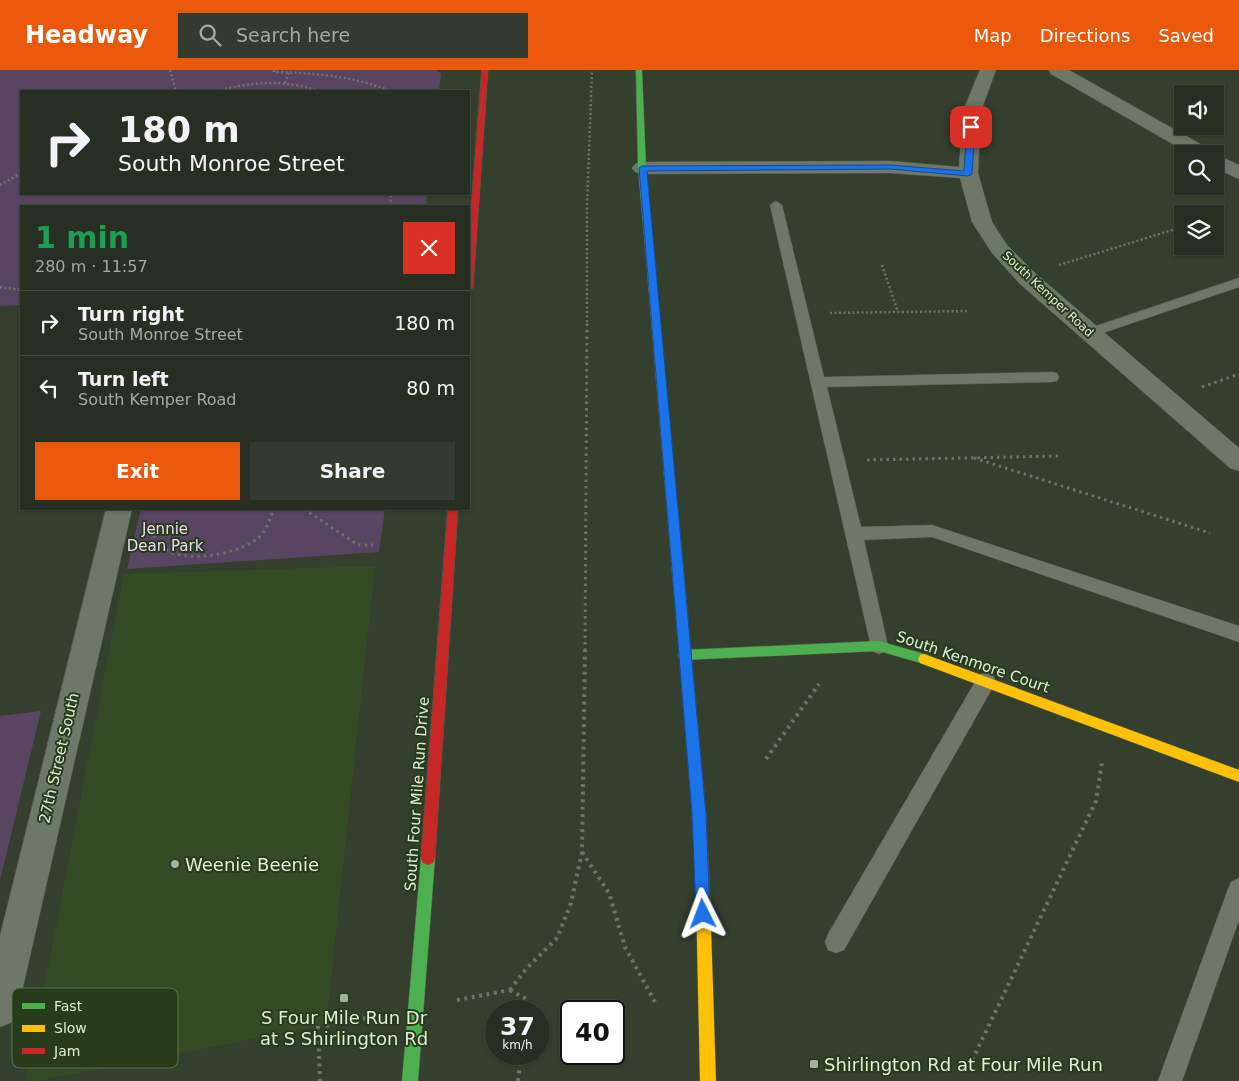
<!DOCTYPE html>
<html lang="en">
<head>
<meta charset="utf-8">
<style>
	body { margin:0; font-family:"DejaVu Sans",sans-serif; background:#333b2f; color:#f1f3f6; height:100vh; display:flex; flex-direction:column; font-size:19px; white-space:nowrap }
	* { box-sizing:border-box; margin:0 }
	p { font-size:16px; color:#a4a9a5 }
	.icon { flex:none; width:28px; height:28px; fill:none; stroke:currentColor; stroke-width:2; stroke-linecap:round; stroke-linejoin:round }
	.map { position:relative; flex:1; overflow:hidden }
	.details { position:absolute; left:20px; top:135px; width:450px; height:305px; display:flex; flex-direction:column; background:#272f22; border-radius:0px; box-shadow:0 1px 4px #0004,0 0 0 1px #434a40 }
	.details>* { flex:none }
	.banner { position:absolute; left:20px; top:20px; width:450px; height:105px; border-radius:0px; box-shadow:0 1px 4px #0004,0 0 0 1px #434a40; background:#272f22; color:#f1f3f6; overflow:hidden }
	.tools { position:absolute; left:1174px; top:15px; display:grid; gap:10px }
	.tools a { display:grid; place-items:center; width:50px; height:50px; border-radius:0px; background:#272f22; box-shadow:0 1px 4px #0004,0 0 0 1px #434a40; font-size:25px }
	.speed { position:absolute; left:485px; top:930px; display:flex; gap:10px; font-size:25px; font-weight:700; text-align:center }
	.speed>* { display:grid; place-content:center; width:65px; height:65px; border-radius:50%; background:#272f22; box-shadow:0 1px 4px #0004,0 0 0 1px #434a40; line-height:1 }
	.speed small { font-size:12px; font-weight:400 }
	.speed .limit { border:2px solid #111; border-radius:8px; background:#fff; color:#111 }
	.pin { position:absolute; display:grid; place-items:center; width:42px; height:42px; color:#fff; margin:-21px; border-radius:10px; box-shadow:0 2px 8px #0006 }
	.me { position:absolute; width:55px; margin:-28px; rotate:357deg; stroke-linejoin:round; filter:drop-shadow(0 0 4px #0008) }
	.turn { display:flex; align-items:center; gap:18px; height:105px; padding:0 15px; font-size:22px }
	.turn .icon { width:65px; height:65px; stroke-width:2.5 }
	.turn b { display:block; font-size:35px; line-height:42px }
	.round { display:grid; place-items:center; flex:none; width:52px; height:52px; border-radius:0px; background:#333b2f }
	.head { display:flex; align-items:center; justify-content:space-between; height:85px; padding:0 15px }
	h1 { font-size:30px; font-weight:700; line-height:38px; color:#1e9e55 }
	.button { display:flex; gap:10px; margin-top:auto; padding:10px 15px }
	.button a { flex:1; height:58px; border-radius:0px; background:#ea580c; color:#fff; font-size:20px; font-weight:700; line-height:58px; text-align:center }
	.button a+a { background:#333b2f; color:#f1f3f6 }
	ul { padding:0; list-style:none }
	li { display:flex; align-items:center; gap:15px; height:65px; padding:0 15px; border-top:1px solid #434a40 }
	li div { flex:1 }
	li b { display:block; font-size:19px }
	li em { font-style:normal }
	header { display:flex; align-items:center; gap:30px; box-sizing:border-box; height:70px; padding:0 25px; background:#ea580c; color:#fff }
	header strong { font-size:24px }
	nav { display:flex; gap:28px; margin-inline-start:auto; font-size:18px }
	.search { width:350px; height:45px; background:#333b2f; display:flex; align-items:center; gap:12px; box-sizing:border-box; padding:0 18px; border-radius:0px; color:#a4a9a5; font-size:19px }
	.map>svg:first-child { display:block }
</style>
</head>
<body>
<header>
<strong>Headway</strong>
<div class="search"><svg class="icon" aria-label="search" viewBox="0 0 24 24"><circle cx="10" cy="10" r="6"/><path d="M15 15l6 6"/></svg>Search here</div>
<nav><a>Map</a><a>Directions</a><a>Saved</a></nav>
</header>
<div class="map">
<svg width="1239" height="1011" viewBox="0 0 1239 1011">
	<rect width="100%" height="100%" fill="#343f2d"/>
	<!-- built -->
	<path fill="#344c26" d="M375 496 326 956H318L37 1011H26L124 504Z"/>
	<!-- green -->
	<g fill="#584562">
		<path d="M0 0H437L441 4 439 21H21V124H427L426 136H21V235L0 236Z"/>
		<path d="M141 439H385L379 482 127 499Z"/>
		<path d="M41 641 0 810V646Z"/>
	</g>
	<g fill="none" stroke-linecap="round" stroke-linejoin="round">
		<!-- lane casing -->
		<g stroke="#535d4c" stroke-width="1">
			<g id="lane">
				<path d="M776 131 782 135 824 307 1052 302 1057 303 1059 307 1057 311 1052 312 827 317 861 457 932 455 1239 556V572L932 467 864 470 888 576 886 581 879 584 872 581 770 135Z"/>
				<path d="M1239 208V217L1094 266H1084L1082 263 1084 260Z"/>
				<path d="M986 603 993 605 995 611 993 617 844 880 836 883 828 880 825 872 828 864 979 605Z"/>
				<path d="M1239 808V850L1182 1011H1158L1228 819 1231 812Z"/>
			</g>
		</g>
		<!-- street casing -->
		<g stroke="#535d4c" stroke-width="1">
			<g id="street">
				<path d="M980 0H996L981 41 978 103 992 152 1007 175 1036 204 1239 378V401L1230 398 1020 214 992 183 972 152 960 108 890 103 642 104 635 102 632 98 635 94 642 92 890 91 959 97 963 41Z"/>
				<path d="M1049 0H1069L1211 80 1213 84H1190L1051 4Z"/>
				<path d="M1215 84 1239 95V109L1215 98Z"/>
				<path d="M106 439H132L18 939 13 952 0 957V866Z"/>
			</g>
		</g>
		<!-- fast casing -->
		<g stroke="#535d4c" stroke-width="1">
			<g id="fast">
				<path d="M636 0H642L646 98 655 199 651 202 647 199 638 98Z"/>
				<path d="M879 571 928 585 930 589 928 593 924 594 879 581 684 590 680 589 678 585 680 581 684 580Z"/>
				<path d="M428 781 433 783 435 788 418 1011H402L421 788 423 783Z"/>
			</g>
		</g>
		<!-- slow casing -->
		<g stroke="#535d4c" stroke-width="1">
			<g id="slow">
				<path d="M651 196 655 199 686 525 684 528H676L674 525 647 199Z"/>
				<path d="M924 584 1239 700V712L920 593 918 589 920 585Z"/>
				<path d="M703 819 708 821 710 826 716 1011H700L696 826 698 821Z"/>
			</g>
		</g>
		<!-- jam casing -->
		<g stroke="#535d4c" stroke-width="1">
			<g id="jam">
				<path d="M482 0H488L473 218 469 221V165Z"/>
				<path d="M448 439H458L435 788 433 793 428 795 423 793 421 788Z"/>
				<path d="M680 520 684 522 686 525 706 744 710 826 708 831 703 833 698 831 696 826 692 744 674 525 676 522Z"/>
			</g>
		</g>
		<!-- path-far2 -->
		<g stroke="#6b7567" stroke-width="2.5" stroke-dasharray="2 2.5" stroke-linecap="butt">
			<path d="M170 0 176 21"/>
			<path d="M274 0V2C315 3 352 6 391 21"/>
			<path d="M285 13 289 2"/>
			<path d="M216 21C251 12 284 9 319 21"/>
			<path d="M0 115 21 103"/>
			<path d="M391 135H413"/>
			<path d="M390 136 391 124"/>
			<path d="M882 195 898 242"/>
			<path d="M1059 195 1182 157"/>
			<path d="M0 217 21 220"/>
			<path d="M830 243 968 241"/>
			<path d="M587 252V135L592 0"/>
		</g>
		<!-- path-far1 -->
		<g stroke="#6b7567" stroke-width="3" stroke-dasharray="2.5 4" stroke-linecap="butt">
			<path d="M1202 317 1239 304"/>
			<path d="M974 388 1210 463"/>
			<path d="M867 390 1059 386"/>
			<path d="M304 439 358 475H373"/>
			<path d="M151 459C154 464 156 472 161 476 181 495 236 485 257 469 266 462 270 450 273 439"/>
			<path d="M585 581 587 251"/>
		</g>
		<!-- path -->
		<g stroke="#6b7567" stroke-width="4" stroke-dasharray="3 4.5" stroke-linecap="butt">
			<path d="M766 689 819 614"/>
			<path d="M582 782 609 823 625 877 656 934"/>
			<path d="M510 920 526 899 557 868 571 833 582 782 585 580"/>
			<path d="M510 920 526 929 525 941"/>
			<path d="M457 930 510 920"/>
			<path d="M318 956 320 1011"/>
			<path d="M326 956 377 946"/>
			<path d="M969 997 1096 731 1102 692"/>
			<path d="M518 1011 521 984"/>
		</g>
		<!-- lane -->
		<use href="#lane" fill="#6e7768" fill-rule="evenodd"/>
		<!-- street -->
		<use href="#street" fill="#6e7768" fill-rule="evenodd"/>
		<!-- fast -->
		<use href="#fast" fill="#4caf50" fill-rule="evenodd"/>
		<!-- slow -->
		<use href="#slow" fill="#ffc107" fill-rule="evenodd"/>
		<!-- jam -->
		<use href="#jam" fill="#c62828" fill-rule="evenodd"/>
	</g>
	<!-- route -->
	<path fill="#1a73e8" stroke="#114b97" d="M971 54 975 57 972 104 968 106 890 99 647 101 706 744 710 844 708 849 703 851 698 849 696 844 692 744 639 98 642 96 890 95 964 101 967 57Z"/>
	<!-- markers -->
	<g fill="#a4b09d" stroke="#273c1a" stroke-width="2">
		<circle cx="175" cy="794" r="5"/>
		<rect x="339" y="923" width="10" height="10" rx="2.5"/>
		<rect x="809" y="989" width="10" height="10" rx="2.5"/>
	</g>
	<g text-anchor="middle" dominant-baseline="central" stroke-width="4" stroke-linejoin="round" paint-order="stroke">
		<!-- far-street labels -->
		<g font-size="12" fill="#e0edd9" stroke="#273c1a">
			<text transform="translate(1048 224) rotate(43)">South Kemper Road</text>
		</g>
		<!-- park labels -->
		<g font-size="15" fill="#edd9f8" stroke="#273c1a">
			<text x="165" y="459">Jennie<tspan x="165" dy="17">Dean Park</tspan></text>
		</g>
		<!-- street labels -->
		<g font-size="15" fill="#e0edd9" stroke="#273c1a">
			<text transform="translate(973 592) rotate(19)">South Kenmore Court</text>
			<text transform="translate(59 688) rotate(-77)">27th Street South</text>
			<text transform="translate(417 724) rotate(-86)">South Four Mile Run Drive</text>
		</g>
		<!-- near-poi labels -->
		<g font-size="18" fill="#e0edd9" stroke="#273c1a" text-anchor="start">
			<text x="185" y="794">Weenie Beenie</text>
			<text x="344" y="947" text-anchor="middle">S Four Mile Run Dr<tspan x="344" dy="21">at S Shirlington Rd</tspan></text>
			<text x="824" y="994">Shirlington Rd at Four Mile Run</text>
		</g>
	</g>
	<!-- legend -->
	<rect x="12" y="918" width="166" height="80" rx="8" fill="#273c1a" stroke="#5e7153" stroke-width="1"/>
	<rect x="22" y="933" width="23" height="6" fill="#4caf50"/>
	<rect x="22" y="955" width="23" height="7" fill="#ffc107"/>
	<rect x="22" y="978" width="23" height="6" fill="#c62828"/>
	<g font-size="14" fill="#e0edd9">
		<text x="54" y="941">Fast</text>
		<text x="54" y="963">Slow</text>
		<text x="54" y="986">Jam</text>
	</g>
</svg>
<div class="tools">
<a><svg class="icon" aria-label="sound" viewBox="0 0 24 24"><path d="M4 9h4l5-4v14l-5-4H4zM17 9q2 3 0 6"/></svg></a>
<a><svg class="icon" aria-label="search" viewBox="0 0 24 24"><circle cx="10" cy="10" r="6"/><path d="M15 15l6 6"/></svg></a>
<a><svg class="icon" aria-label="layers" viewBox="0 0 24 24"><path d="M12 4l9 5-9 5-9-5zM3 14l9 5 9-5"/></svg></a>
</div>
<div class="speed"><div>37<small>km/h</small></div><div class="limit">40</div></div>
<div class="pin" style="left:971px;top:57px;background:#d93025"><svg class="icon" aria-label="arrive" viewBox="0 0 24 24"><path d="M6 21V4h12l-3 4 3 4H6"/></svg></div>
<svg class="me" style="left:703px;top:844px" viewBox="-20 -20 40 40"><path d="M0-17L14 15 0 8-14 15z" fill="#1a73e8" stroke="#fff" stroke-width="4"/></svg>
<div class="banner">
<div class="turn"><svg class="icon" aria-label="right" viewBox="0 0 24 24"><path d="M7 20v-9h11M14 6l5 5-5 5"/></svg><div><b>180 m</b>South Monroe Street</div></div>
</div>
<section class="details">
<div class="head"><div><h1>1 min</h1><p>280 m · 11:57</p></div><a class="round" style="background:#d93025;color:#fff"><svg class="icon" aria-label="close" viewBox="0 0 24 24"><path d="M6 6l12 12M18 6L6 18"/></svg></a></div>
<ul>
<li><svg class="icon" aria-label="right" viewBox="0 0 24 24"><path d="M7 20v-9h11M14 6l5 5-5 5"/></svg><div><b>Turn right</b><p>South Monroe Street</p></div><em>180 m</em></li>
<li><svg class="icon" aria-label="left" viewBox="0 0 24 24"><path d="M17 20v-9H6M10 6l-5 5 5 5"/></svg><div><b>Turn left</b><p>South Kemper Road</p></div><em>80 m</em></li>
</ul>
<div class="button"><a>Exit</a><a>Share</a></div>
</section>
</div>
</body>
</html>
